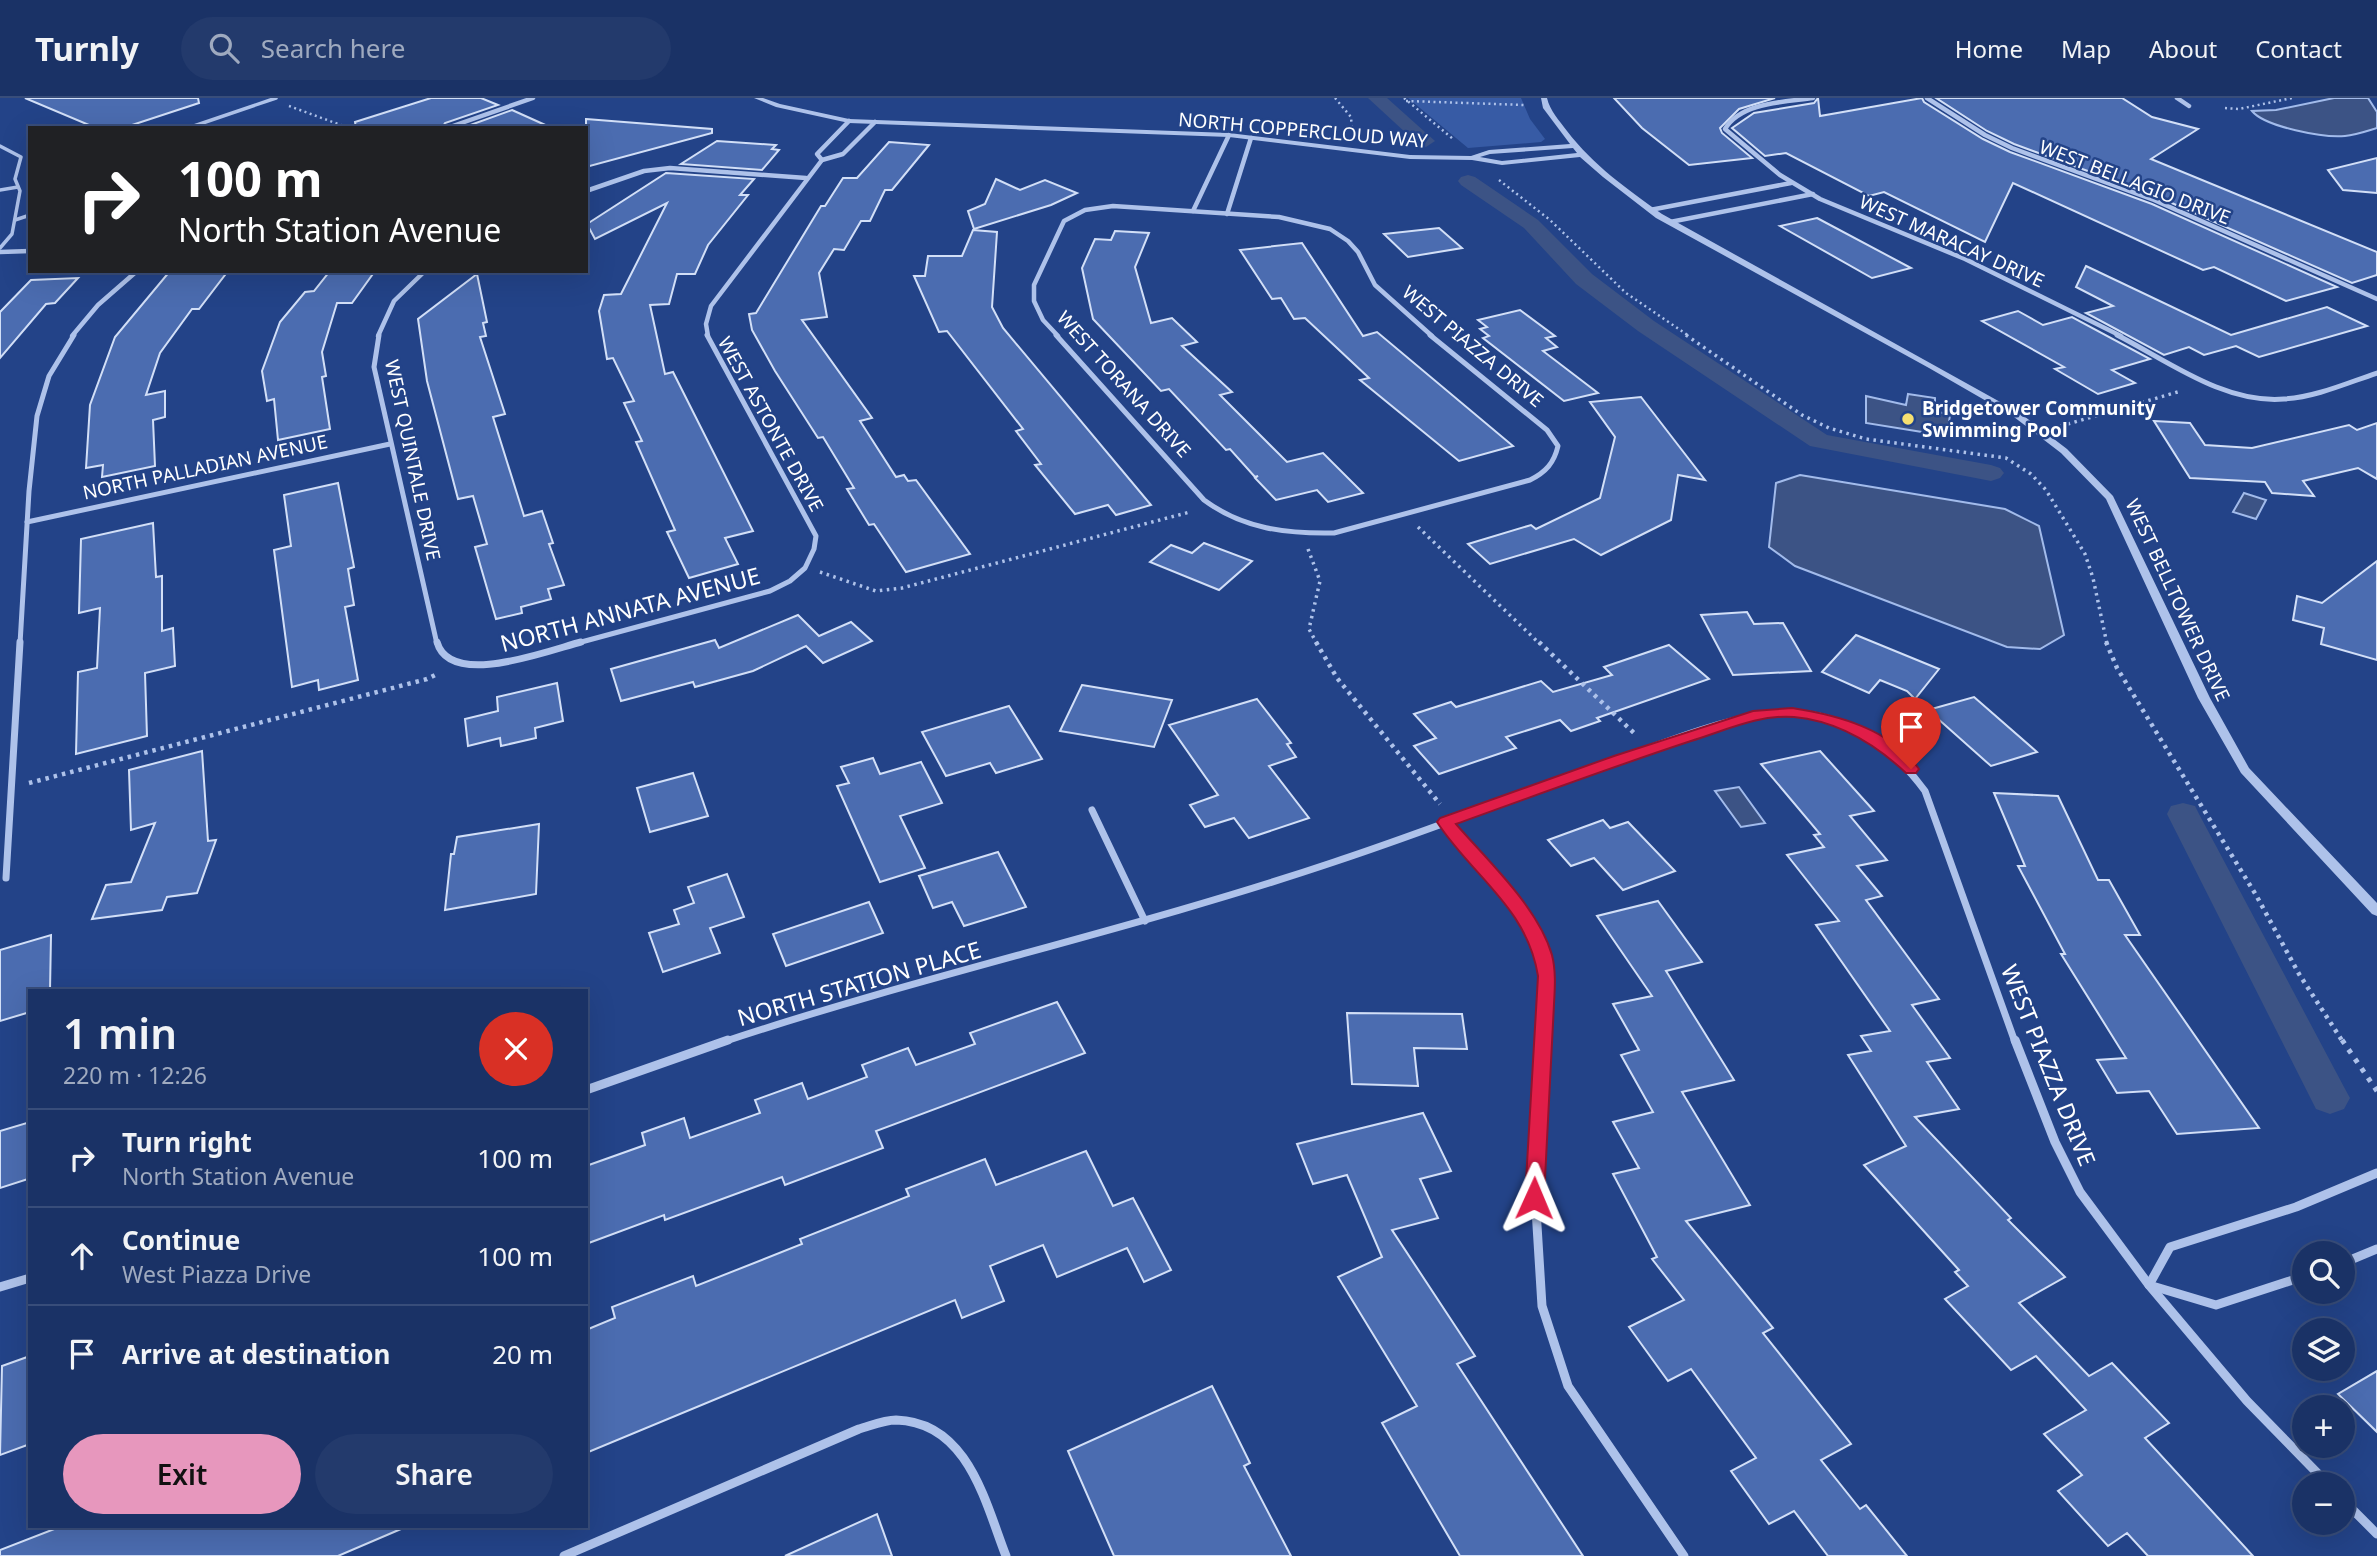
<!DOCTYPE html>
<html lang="en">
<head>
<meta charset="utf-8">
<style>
	body { margin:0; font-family:"Noto Sans",sans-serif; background:#233a6c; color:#f1f3f6; height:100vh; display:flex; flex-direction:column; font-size:26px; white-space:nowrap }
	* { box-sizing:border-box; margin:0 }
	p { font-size:23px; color:#9faabf }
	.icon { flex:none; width:38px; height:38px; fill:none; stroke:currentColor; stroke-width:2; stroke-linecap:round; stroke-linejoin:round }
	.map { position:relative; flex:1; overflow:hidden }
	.details { position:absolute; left:28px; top:891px; width:560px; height:539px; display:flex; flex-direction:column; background:#1a3266; border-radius:0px; box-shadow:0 7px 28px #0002,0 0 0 2px #384d7a }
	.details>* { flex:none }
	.guide { position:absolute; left:28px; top:28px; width:560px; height:147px; border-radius:0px; box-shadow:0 7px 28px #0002,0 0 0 2px #384d7a; background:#202124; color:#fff; overflow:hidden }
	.buttons { position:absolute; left:2292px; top:1143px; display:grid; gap:14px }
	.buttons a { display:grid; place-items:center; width:63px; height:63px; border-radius:50%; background:#1a3266; box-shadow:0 7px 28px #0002,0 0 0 2px #384d7a; font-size:35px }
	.pin { position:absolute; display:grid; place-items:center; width:60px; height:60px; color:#fff; margin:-72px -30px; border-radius:50% 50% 50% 0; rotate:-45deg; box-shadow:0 0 7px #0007 }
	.pin .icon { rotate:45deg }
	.me { position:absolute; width:77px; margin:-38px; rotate:1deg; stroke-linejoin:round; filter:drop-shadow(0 0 5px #0008) }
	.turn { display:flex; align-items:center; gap:24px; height:147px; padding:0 35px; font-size:32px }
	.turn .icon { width:91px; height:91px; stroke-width:2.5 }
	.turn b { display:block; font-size:49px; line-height:60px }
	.round { display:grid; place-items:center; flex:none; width:74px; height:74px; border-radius:37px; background:#233a6c }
	.summary { display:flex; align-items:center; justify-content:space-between; height:119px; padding:0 35px }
	h1 { font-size:42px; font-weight:600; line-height:52px }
	.primary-button { display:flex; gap:14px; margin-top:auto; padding:14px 35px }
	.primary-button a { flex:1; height:80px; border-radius:42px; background:#e797bd; color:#111; font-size:28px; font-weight:600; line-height:80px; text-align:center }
	.primary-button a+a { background:#233a6c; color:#f1f3f6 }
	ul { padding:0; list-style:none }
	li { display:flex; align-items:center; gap:21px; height:98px; padding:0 35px; border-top:2px solid #384d7a }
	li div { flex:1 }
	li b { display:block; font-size:26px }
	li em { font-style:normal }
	header { display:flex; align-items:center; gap:42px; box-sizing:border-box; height:98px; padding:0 35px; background:#1a3266; border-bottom:2px solid #384d7a }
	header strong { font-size:33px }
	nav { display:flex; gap:38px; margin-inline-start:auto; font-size:24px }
	.search { width:490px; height:63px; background:#233a6c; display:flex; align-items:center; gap:18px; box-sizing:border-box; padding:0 24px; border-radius:38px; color:#9faabf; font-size:26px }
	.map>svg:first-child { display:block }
</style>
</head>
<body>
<header>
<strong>Turnly</strong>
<div class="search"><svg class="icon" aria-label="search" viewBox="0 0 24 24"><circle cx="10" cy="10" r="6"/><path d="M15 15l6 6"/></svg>Search here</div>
<nav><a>Home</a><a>Map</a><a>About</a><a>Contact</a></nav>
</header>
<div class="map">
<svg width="2377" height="1458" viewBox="0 0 2377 1458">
	<rect width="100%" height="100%" fill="#234388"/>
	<!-- green -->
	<path fill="#375ba5" d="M1408 0H1521L1530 21 1545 41 1541 44 1468 50Z"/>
	<!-- water -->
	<g fill="#3c5385" stroke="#a2bbeb" stroke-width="2">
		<path d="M2334 0H2368L2377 14V30C2367 33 2356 37 2345 38 2324 40 2265 29 2252 13L2276 12Z"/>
		<path d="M1908 296 1935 300V313L1950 317 1947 338 1866 325V298L1906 307Z"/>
		<path d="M1800 377 2005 411 2039 428 2064 537 2040 551 2007 549 1795 468 1769 449 1776 385Z"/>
		<path d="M2244 395 2266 402 2256 421 2233 414Z"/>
		<path d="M1739 689 1765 725 1741 729 1715 693Z"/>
	</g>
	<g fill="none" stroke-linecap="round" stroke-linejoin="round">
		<!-- canal -->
		<g fill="#3c5385" fill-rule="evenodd">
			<path d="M1368 0H1387L1435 43 1426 49 1419 47Z"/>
			<path d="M1468 77 1475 79 1538 122 1592 176 1654 223 1827 337 1991 367 2000 370 2004 375 2000 380 1991 383 1810 348 1638 233 1576 186 1524 130 1461 87 1458 83 1461 79Z"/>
			<path d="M2183 705 2195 708 2199 716 2344 989 2350 1000 2344 1011 2330 1016 2316 1011 2167 716 2171 708Z"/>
		</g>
	</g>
	<!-- building -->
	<g fill="#4b6cb0" stroke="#d2dff7" stroke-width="2">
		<path d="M25 0H198L199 5 123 30H96Z"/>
		<path d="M431 0H481L498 7 445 25 442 30H356L355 24Z"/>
		<path d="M1614 0H1775L1739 11 1720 30 1722 35 1752 60 1689 67 1642 30Z"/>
		<path d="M1818 0 1820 18 1922 0 1924 4 1983 41 2010 54 2152 106 2337 189 2286 203 2214 169 2203 172 2013 85 1985 144 1884 94 1869 98 1786 55 1765 58 1732 30 1754 15 1814 5Z"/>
		<path d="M1936 0H2122L2152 19 2198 31 2151 61 2377 154V177L2352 185 2156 98 2014 46 1987 33Z"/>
		<path d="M512 12 552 30H462Z"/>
		<path d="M586 21 712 31V35L586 69Z"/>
		<path d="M717 43 776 47 772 51 779 52 762 72 681 66Z"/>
		<path d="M889 44 929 47 892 92H885L870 123H861L844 152 834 151 819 175 827 219 802 222 872 320 860 323 896 379 904 377 908 383 916 382 970 456 906 474 874 426 869 427 847 391 854 390 823 339 818 340 775 273 752 232 749 216 756 215 821 108H825L843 80H857Z"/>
		<path d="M2377 60V95L2343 92 2328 72Z"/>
		<path d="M666 75 754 81 740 97H748L708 147 695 176H677L669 206 650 207 665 276 673 274 753 433 725 440 738 466 689 480 667 434 675 432 636 344 642 343 624 305 634 303 613 260 607 261 599 213 604 197 621 196 667 105 595 141 587 126Z"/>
		<path d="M996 81 1020 92 1045 82 1077 95 1051 107 974 131 968 113 985 106Z"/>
		<path d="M1817 120 1911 170 1872 180 1780 128Z"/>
		<path d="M1439 130 1462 150 1408 159 1384 136Z"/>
		<path d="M973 132 997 134 992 209 1003 230 1151 407 1116 417 1108 407 1075 416 1035 367 1041 366 1016 333 1023 331 947 233 939 234 914 178H925L928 158H962Z"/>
		<path d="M1115 133 1149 135 1135 169 1151 225 1172 220 1197 244 1182 248 1232 294 1220 297 1287 364 1323 355 1363 395 1328 404 1317 392 1276 402 1255 380 1258 378 1255 379 1230 351 1226 352 1169 291 1161 293 1093 221 1082 170 1095 141 1111 142Z"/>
		<path d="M1302 145 1363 238 1377 234 1513 348 1459 363 1360 282 1369 280 1305 220 1294 221 1281 200 1272 201 1240 152Z"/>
		<path d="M2086 168 2231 237 2327 209 2367 228 2259 259 2236 248 2204 257 2189 249 2164 257 2086 215 2113 208 2076 189Z"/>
		<path d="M170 173H228L199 211H192L160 255 146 297 165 293V319L153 322 155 368 102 379 103 367 86 370 90 307 115 239Z"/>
		<path d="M330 173H375L352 205H337L322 254 326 278 322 279 330 331 278 342 274 301 267 303 262 273 280 224 305 194 314 193Z"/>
		<path d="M477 176 487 224 483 225 486 238 480 239 505 316 493 319 524 418 542 413 553 445 549 446 564 487 548 491 551 501 521 509 522 515 496 521 475 449 487 446 473 398 458 401 427 283 418 221Z"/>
		<path d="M78 180 55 205 46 206 0 260V214L31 182Z"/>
		<path d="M1520 212 1555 238 1546 240 1557 249 1543 253 1598 295 1564 303 1483 240 1489 238 1480 231 1487 229 1478 222Z"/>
		<path d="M2018 213 2043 227 2072 219 2150 261 2112 272 2135 285 2098 296 2055 271 2064 269 1982 223Z"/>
		<path d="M1641 299 1705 382 1678 377 1671 422 1601 457 1574 441 1490 466 1468 446 1531 427 1536 431 1600 400 1615 339 1590 304Z"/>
		<path d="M2154 323 2190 325 2205 347 2252 350 2349 327 2357 332 2377 325V381L2358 370 2303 383 2314 398 2272 395 2265 384 2190 380Z"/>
		<path d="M338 385 354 469 348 471 354 507 345 509 358 582 319 592 318 582 292 589 274 452 291 448 284 397Z"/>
		<path d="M153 425 156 479 162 478V533L173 530 175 568 145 575 147 638 76 656 78 574 97 570 100 510 79 515 81 441Z"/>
		<path d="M1204 445 1252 463 1219 492 1150 464 1171 447 1192 455Z"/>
		<path d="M2377 463V562L2321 546 2324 530 2293 522 2297 498 2322 505Z"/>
		<path d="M1747 514 1754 526 1783 525 1811 573 1733 577 1701 517Z"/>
		<path d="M798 517 819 538 851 524 872 543 823 565 806 548 753 573 695 589 693 584 621 603 611 571 715 542 719 550Z"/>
		<path d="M1856 537 1939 571 1915 601 1907 593 1880 582 1869 595 1822 574Z"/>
		<path d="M1669 547 1709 581 1597 620 1600 623 1571 633 1560 622 1506 639 1516 650 1439 676 1414 648 1436 640 1414 616 1451 604 1456 609 1541 583 1553 594 1612 577 1604 569Z"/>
		<path d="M557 585 563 623 535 630 536 640 501 648 500 640 468 648 465 621 498 613 497 599Z"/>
		<path d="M1082 587 1172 602 1154 649 1060 633Z"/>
		<path d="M1974 599 2037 654 1991 668 1928 612Z"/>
		<path d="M1257 601 1291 645 1287 646 1296 659 1269 668 1309 720 1249 740 1234 720 1205 729 1190 707 1218 697 1169 627Z"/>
		<path d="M1009 608 1042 661 996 675 990 665 946 678 922 634Z"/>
		<path d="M202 653 208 743 216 742 197 795 167 799 162 812 92 821 106 787 131 784 155 725 131 732 129 672Z"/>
		<path d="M1820 653 1874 713 1850 718 1887 762 1857 768 1882 798 1866 802 1939 901 1912 907 1950 960 1927 964 1959 1011 1915 1019 2011 1120 2008 1122 2065 1179 2019 1205 2089 1278 2112 1265 2169 1325 2145 1340 2253 1458H2148L2127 1435 2108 1448 2058 1393 2082 1377 2044 1336 2086 1312 2036 1258 2011 1272 1945 1201 1968 1188 1955 1174 1959 1172 1864 1067 1906 1048 1848 957 1871 953 1861 938 1890 933 1816 827 1839 823 1787 757 1824 749 1814 737 1820 736 1761 666Z"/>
		<path d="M873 660 880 676 921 664 942 705 900 718 925 770 880 784 837 688 849 685 841 669Z"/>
		<path d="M693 675 708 718 650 734 637 690Z"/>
		<path d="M1994 695 2058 698 2098 782H2109L2140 837H2125L2259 1030 2177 1036 2149 993 2117 995 2097 962 2126 960 2061 856H2065L2018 768H2025Z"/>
		<path d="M1603 722 1610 730 1628 724 1675 773 1623 792 1594 760 1571 768 1548 742Z"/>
		<path d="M539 726 536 796 445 812 451 756H454L457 739Z"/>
		<path d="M998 754 1026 809 964 828 952 804 933 810 919 778Z"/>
		<path d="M727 776 744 819 710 830 720 855 663 874 649 835 679 826 674 812 694 805 688 789Z"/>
		<path d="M1658 803 1702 864 1666 873 1734 982 1682 994 1750 1107 1686 1123 1773 1230 1763 1235 1851 1346 1821 1362 1860 1411 1866 1407 1907 1458H1828L1794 1413 1769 1426 1731 1373 1756 1360 1691 1271 1668 1283 1629 1229 1684 1202 1652 1161 1657 1159 1613 1076 1639 1070 1613 1024 1653 1014 1621 957 1639 952 1613 906 1652 898 1597 818Z"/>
		<path d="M869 804 883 835 786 868 773 836Z"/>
		<path d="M51 837 50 892H30V914L0 923V852Z"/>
		<path d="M1057 904 1085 955 876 1033 883 1050 785 1087 782 1079 665 1122 664 1117 586 1146V1068L645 1047 642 1035 684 1020 690 1040 760 1015 755 1002 802 985 808 1001 867 979 862 967 908 950 916 967 975 946 970 935Z"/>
		<path d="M1347 915 1462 916 1467 951 1414 950 1418 988 1352 986Z"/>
		<path d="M1423 1015 1451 1073 1420 1081 1438 1120 1392 1132 1475 1258 1457 1266 1583 1458H1460L1382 1325 1417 1308 1338 1179 1382 1159 1347 1077 1313 1086 1297 1046Z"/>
		<path d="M30 1024 28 1081 0 1090V1033Z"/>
		<path d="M1086 1053 1113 1108 1133 1100 1171 1172 1144 1184 1127 1150 1057 1179 1043 1147 990 1168 1004 1203 962 1220 955 1202 586 1355V1232L615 1220 612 1209 693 1178 696 1188 802 1146 800 1141 909 1098 906 1091 985 1061 996 1087Z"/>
		<path d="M30 1258V1346L0 1357 2 1268Z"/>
		<path d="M2377 1273V1334L2338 1296Z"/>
		<path d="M1212 1288 1250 1365 1244 1368 1291 1458H1114L1068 1353Z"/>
		<path d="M877 1416 892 1458H785Z"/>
		<path d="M62 1428H408L338 1458H0V1452Z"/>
	</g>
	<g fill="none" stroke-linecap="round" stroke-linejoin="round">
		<!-- path-far3 -->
		<g stroke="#aec2ea" stroke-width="2.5" stroke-dasharray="2 3.5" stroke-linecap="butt">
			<path d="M1335 0 1351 19 1352 33"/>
			<path d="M1404 0 1453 41"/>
			<path d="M1406 3 1525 7"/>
			<path d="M289 8 349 30"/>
			<path d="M2225 10 2239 11 2292 0"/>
			<path d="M1499 82 1550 122 1626 195 1689 238"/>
		</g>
		<!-- path-far2 -->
		<g stroke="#aec2ea" stroke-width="3.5" stroke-dasharray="2.5 4.5" stroke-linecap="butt">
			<path d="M1686 237 1802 317 1829 330 1866 341 2006 360 2031 376 2046 392 2085 456 2093 480 2107 546"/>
			<path d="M2061 328 2181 293"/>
			<path d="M1418 429 1540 546"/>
			<path d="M1308 451 1320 483 1309 531 1317 546"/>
			<path d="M820 474 876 493 902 490 1190 414"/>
		</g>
		<!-- path-far1 -->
		<g stroke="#aec2ea" stroke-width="4.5" stroke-dasharray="3.5 5" stroke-linecap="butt">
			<path d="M1316 544 1337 580 1440 706"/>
			<path d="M1539 544 1635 636"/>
			<path d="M2106 544 2117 570 2256 797 2299 876 2343 944"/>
			<path d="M29 685 427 581 439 575"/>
		</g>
		<!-- path -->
		<path stroke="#aec2ea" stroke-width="5" stroke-dasharray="4.5 7" stroke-linecap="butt" d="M2342 942 2377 993"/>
		<!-- service -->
		<g stroke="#aec2ea" stroke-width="3.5">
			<path d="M188 30 276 0"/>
			<path d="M0 48 21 59 15 81 20 93 12 136 0 150"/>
			<path d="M0 92 18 89"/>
			<path d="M15 122 30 117"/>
		</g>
		<!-- minor-far3 -->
		<g stroke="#aec2ea" stroke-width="4.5">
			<path d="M1813 0C1785 4 1741 4 1725 31L1780 77 1820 101 1965 161 2121 238"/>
			<path d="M1927 0 1985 37 2012 50 2154 102 2377 201"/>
			<path d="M2177 0 2189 8"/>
			<path d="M849 23 817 56 822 62 843 56 875 24"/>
			<path d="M447 30 533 0"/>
			<path d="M586 93 644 73 670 70 806 80"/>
			<path d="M1650 112 1791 85"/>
			<path d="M1193 113 1229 37"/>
			<path d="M1227 116 1251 40"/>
			<path d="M1670 124 1813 96"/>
			<path d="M0 154 30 153"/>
			<path d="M72 238 98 207 137 173"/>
			<path d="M378 238 394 203 425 173"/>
			<path d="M708 238 706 226 711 208 822 62"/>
			<path d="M1058 238 1043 222 1034 203V187L1064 123 1085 112 1113 108 1279 119 1330 131 1348 143 1358 154 1375 187 1432 238"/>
		</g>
		<!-- minor-far2 -->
		<g stroke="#aec2ea" stroke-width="5">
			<path d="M379 237 374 269 437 546"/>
			<path d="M1056 237 1204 402C1243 431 1287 436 1334 435L1530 382C1546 374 1554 365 1558 348L1547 332 1430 237"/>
			<path d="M2117 237C2168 263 2224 306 2284 301 2316 299 2347 285 2377 275"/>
			<path d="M27 424 390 346"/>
			<path d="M20 546 29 393 37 318 49 278 74 237"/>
			<path d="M574 546 770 493 790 483 805 470 814 451 816 438 707 237"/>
		</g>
		<!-- minor-far1 -->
		<g stroke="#aec2ea" stroke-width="7">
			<path d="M437 544C450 591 550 552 581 544"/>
			<path d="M1092 712 1145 823"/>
			<path d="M1445 724C1481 764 1534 808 1544 863 1549 889 1545 917 1543 944"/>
			<path d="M6 780 20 544"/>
			<path d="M723 944C924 877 1132 832 1334 764 1431 732 1527 694 1624 659 1676 641 1730 617 1785 615 1844 613 1892 648 1925 693L2015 944"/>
		</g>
		<!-- minor -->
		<g stroke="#aec2ea" stroke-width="9">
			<path d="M1544 942 1534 1079 1542 1208 1568 1288 1684 1458"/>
			<path d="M2015 942 2055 1044 2080 1094 2149 1187 2247 1303 2328 1386"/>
			<path d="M586 992 728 942"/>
			<path d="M2343 1165 2377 1151"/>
			<path d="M2305 1178 2216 1207 2149 1187 2170 1149 2296 1109 2377 1075"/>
			<path d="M0 1189 30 1180"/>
			<path d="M2343 1402 2377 1436"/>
			<path d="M564 1458 859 1331C870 1328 884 1322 896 1322 968 1324 985 1404 1006 1458"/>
		</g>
		<!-- tertiary -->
		<path fill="#aec2ea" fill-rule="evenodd" d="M754 0H763L780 6 849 21 1229 35 1410 57 1471 58 1489 52 1570 46 1543 10 1541 0H1547C1550 13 1559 22 1567 33 1594 68 1626 90 1662 116L2020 315 2067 351 2113 398 2210 600 2249 670 2377 805V818L2372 816 2241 675 2198 600 2106 401 2061 355 2014 319 1929 270 1656 120 1603 79 1580 59 1502 67 1472 62 1410 61 1229 39 849 25 776 9ZM1573 50 1577 55 1502 63 1480 59 1490 56Z"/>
	</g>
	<!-- route -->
	<path fill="#e11d48" stroke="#92132f" stroke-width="2" d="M1792 610C1838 617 1890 631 1919 671L1916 675H1906C1874 645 1838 623 1794 619 1759 616 1724 633 1691 643 1612 669 1534 698 1456 726 1488 763 1538 809 1552 857 1556 873 1555 889 1554 906L1544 1100 1541 1106 1534 1109 1527 1106 1525 1100 1538 878C1527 809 1472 778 1437 724L1440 720 1614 658 1753 613Z"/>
	<!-- markers -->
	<circle fill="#f5df71" stroke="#234388" stroke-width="2.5" cx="1908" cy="321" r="7"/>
	<g text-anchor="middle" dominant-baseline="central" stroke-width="5" stroke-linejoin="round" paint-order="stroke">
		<!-- far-street labels -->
		<g font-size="19" fill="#fff" stroke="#234388">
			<text transform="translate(1303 32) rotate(5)">NORTH COPPERCLOUD WAY</text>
			<text transform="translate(2135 84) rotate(21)">WEST BELLAGIO DRIVE</text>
			<text transform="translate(1952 143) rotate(24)">WEST MARACAY DRIVE</text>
			<text transform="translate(1473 248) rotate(40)">WEST PIAZZA DRIVE</text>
			<text transform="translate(1124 286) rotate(48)">WEST TORANA DRIVE</text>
			<text transform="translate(771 326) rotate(61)">WEST ASTONTE DRIVE</text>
			<text transform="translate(413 362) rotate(78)">WEST QUINTALE DRIVE</text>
			<text transform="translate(205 369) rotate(-12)">NORTH PALLADIAN AVENUE</text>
			<text transform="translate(2178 502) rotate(65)">WEST BELLTOWER DRIVE</text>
		</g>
		<!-- far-poi labels -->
		<g font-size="19" font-weight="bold" fill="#fff" stroke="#234388" text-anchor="start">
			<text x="1922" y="310">Bridgetower Community<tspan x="1922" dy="22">Swimming Pool</tspan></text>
		</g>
		<!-- street labels -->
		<g font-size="23" fill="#fff" stroke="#234388">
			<text transform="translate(630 511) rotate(-15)">NORTH ANNATA AVENUE</text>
			<text transform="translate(859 885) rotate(-16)">NORTH STATION PLACE</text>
			<text transform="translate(2049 967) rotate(68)">WEST PIAZZA DRIVE</text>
		</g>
	</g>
</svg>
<div class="buttons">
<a><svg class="icon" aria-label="search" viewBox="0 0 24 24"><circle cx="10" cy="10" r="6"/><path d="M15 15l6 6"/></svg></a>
<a><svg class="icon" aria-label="layers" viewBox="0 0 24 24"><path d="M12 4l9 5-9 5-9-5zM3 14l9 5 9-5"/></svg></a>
<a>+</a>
<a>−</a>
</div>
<div class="pin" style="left:1911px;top:671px;background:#d93025"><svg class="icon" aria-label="arrive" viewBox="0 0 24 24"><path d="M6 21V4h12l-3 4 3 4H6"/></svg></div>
<svg class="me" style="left:1534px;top:1100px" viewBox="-20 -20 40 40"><path d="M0-17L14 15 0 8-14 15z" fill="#e11d48" stroke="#fff" stroke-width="4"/></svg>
<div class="guide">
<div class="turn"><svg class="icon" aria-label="right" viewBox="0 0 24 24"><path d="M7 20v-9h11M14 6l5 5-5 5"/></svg><div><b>100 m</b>North Station Avenue</div></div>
</div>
<section class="details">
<div class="summary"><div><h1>1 min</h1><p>220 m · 12:26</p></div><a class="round" style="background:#d93025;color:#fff"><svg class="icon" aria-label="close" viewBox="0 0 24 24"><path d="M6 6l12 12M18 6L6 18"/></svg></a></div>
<ul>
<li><svg class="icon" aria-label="right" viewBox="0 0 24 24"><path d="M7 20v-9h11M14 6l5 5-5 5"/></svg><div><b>Turn right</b><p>North Station Avenue</p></div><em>100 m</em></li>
<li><svg class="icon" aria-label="ahead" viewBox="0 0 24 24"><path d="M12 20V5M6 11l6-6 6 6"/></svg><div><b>Continue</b><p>West Piazza Drive</p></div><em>100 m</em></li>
<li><svg class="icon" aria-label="arrive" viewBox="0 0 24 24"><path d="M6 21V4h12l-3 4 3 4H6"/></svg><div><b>Arrive at destination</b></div><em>20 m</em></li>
</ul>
<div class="primary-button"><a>Exit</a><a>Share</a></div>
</section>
</div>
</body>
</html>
